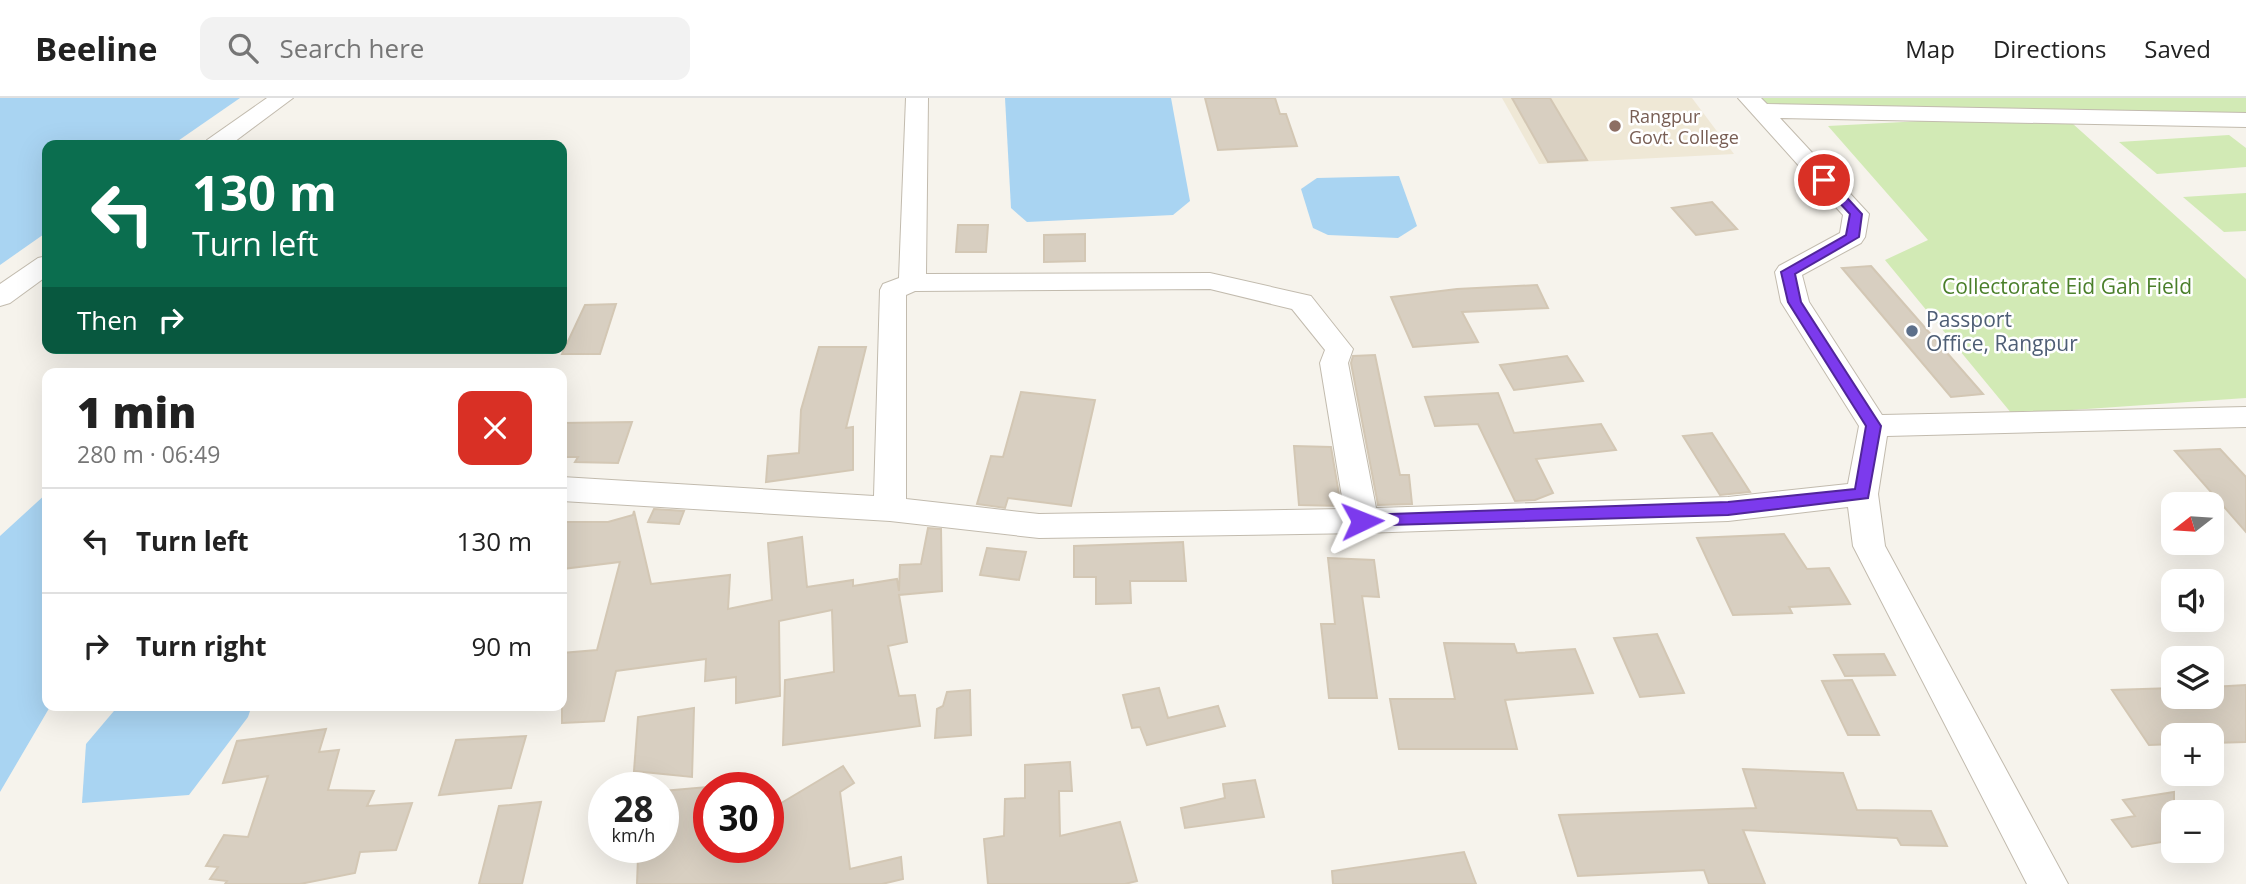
<!DOCTYPE html>
<html lang="en">
<head>
<meta charset="utf-8">
<style>
	body { margin:0; font-family:"Open Sans",sans-serif; background:#f2f2f2; color:#222; height:100vh; display:flex; flex-direction:column; font-size:26px; white-space:nowrap }
	* { box-sizing:border-box; margin:0 }
	p { font-size:23px; color:#767676 }
	.icon { flex:none; width:38px; height:38px; fill:none; stroke:currentColor; stroke-width:2; stroke-linecap:round; stroke-linejoin:round }
	.map { position:relative; flex:1; overflow:hidden }
	.drawer { position:absolute; left:42px; top:270px; width:525px; height:343px; display:flex; flex-direction:column; background:#fff; border-radius:14px; box-shadow:0 7px 28px #0002 }
	.drawer>* { flex:none }
	.guide { position:absolute; left:42px; top:42px; width:525px; height:214px; border-radius:14px; box-shadow:0 7px 28px #0002; background:#0b6e4f; color:#fff; overflow:hidden }
	.needle { width:46px; rotate:253deg }
	.fabs { position:absolute; left:2161px; top:394px; display:grid; gap:14px }
	.fabs a { display:grid; place-items:center; width:63px; height:63px; border-radius:14px; background:#fff; box-shadow:0 7px 28px #0002; font-size:35px }
	.speed { position:absolute; left:588px; top:674px; display:flex; gap:14px; font-size:35px; font-weight:700; text-align:center }
	.speed>* { display:grid; place-content:center; width:91px; height:91px; border-radius:50%; background:#fff; box-shadow:0 7px 28px #0002; line-height:1 }
	.speed small { font-size:18px; font-weight:400 }
	.speed .limit { border:10px solid #d22; background:#fff; color:#111 }
	.pin { position:absolute; display:grid; place-items:center; width:60px; height:60px; color:#fff; margin:-30px; border:4px solid #fff; border-radius:50%; box-shadow:0 2px 7px #0007 }
	.me { position:absolute; width:77px; margin:-38px; rotate:88deg; stroke-linejoin:round; filter:drop-shadow(0 0 5px #0008) }
	.turn { display:flex; align-items:center; gap:24px; height:147px; padding:0 35px; font-size:32px }
	.turn .icon { width:91px; height:91px; stroke-width:2.5 }
	.turn b { display:block; font-size:49px; line-height:60px }
	.then { display:flex; align-items:center; height:66px; padding:0 35px; background:#0003; gap:14px; font-size:26px }
	.round { display:grid; place-items:center; flex:none; width:74px; height:74px; border-radius:14px; background:#f2f2f2 }
	.overview { display:flex; align-items:center; justify-content:space-between; height:119px; padding:0 35px }
	h1 { font-size:42px; font-weight:800; line-height:52px }
	ul { padding:0; list-style:none }
	li { display:flex; align-items:center; gap:21px; height:105px; padding:0 35px; border-top:2px solid #e0e0e0 }
	li div { flex:1 }
	li b { display:block; font-size:26px }
	li em { font-style:normal }
	header { display:flex; align-items:center; gap:42px; box-sizing:border-box; height:98px; padding:0 35px; background:#fff; border-bottom:2px solid #e0e0e0 }
	header strong { font-size:33px }
	nav { display:flex; gap:38px; margin-inline-start:auto; font-size:24px }
	.search { width:490px; height:63px; background:#f2f2f2; display:flex; align-items:center; gap:18px; box-sizing:border-box; padding:0 24px; border-radius:14px; color:#767676; font-size:26px }
	.map>svg:first-child { display:block }
</style>
</head>
<body>
<header>
<strong>Beeline</strong>
<div class="search"><svg class="icon" aria-label="search" viewBox="0 0 24 24"><circle cx="10" cy="10" r="6"/><path d="M15 15l6 6"/></svg>Search here</div>
<nav><a>Map</a><a>Directions</a><a>Saved</a></nav>
</header>
<div class="map">
<svg width="2246" height="786" viewBox="0 0 2246 786">
	<rect width="100%" height="100%" fill="#f6f3ec"/>
	<!-- education -->
	<path fill="#efe8d6" d="M1502 0H1692L1734 56 1539 66Z"/>
	<!-- green -->
	<g fill="#d2eab5">
		<path d="M1745 0H2246V14L2063 17 2246 181V300L2012 316 1885 162 1928 142 1828 28 2016 18 1759 20Z"/>
		<path d="M2229 37 2246 50V69L2157 76 2119 44Z"/>
		<path d="M2246 95V133L2224 134 2183 99Z"/>
	</g>
	<!-- water -->
	<g fill="#a9d4f2">
		<path d="M0 0H240L172 47H47V134L0 167Z"/>
		<path d="M1005 0H1171L1190 103 1173 117 1027 124 1011 110Z"/>
		<path d="M1399 78 1417 128 1398 140 1328 137 1313 130 1301 91 1317 80Z"/>
		<path d="M47 395V607H51L0 694V438Z"/>
		<path d="M119 607H252L248 619 189 697 82 705 86 646Z"/>
	</g>
	<!-- building -->
	<g fill="#d8cfc1" stroke="#d3c7b4" stroke-width="2">
		<path d="M1205 0H1275L1280 16H1286L1297 48 1218 52Z"/>
		<path d="M1512 0H1550L1587 62 1548 64Z"/>
		<path d="M1712 104 1737 131 1696 137 1672 110Z"/>
		<path d="M958 127H988L986 154H956Z"/>
		<path d="M1085 136V163L1044 164V137Z"/>
		<path d="M1871 168 1983 296 1951 299 1842 170Z"/>
		<path d="M1537 187 1548 210 1462 214 1478 244 1413 249 1391 199 1457 191Z"/>
		<path d="M616 206 600 256H562L585 207Z"/>
		<path d="M819 249H866L846 330 853 329V372L766 384 768 358 799 355 801 312Z"/>
		<path d="M1375 257 1400 377H1409L1412 406 1378 407 1351 265 1353 258Z"/>
		<path d="M1567 258 1583 283 1514 292 1500 267Z"/>
		<path d="M1021 294 1095 302 1071 408 1008 400 1005 410 977 406 991 358 1003 359Z"/>
		<path d="M1498 295 1514 335 1601 326 1616 352 1536 361 1553 395 1535 402 1515 403 1478 326 1435 328 1425 299Z"/>
		<path d="M632 324 618 365 575 364 578 359H562V325Z"/>
		<path d="M1712 335 1750 394 1720 397 1683 338Z"/>
		<path d="M1294 348 1331 349 1341 408 1299 407Z"/>
		<path d="M2220 351 2246 379V434L2175 353Z"/>
		<path d="M654 411 684 413 679 426 648 424Z"/>
		<path d="M634 413 651 486 730 477 728 511 772 502 768 445 802 439 807 489 853 482V488L897 481 899 493 900 467 921 466 928 430 941 431 942 493 899 497 907 544 888 548 899 598 915 597 920 628 783 647 785 582 834 574 832 512 779 523 780 598 736 605V579L705 583 706 561 616 573 604 623 562 625V555L597 552 620 464 562 471V434L566 424H608L633 417Z"/>
		<path d="M1784 436 1807 471 1829 470 1850 506 1789 509 1792 515 1733 517 1697 440Z"/>
		<path d="M1183 444 1186 483H1130L1131 505 1096 506V479H1074V448Z"/>
		<path d="M987 450 1026 454 1019 482 980 477Z"/>
		<path d="M1328 460 1374 462 1379 499 1362 498 1377 600H1329L1321 526H1335Z"/>
		<path d="M1657 536 1684 595 1640 599 1614 540Z"/>
		<path d="M1444 545 1514 546 1517 555 1575 551 1593 595 1505 602 1517 651H1399L1390 601H1455Z"/>
		<path d="M1884 556 1895 577 1845 578 1834 557Z"/>
		<path d="M1852 582 1879 637H1848L1822 583Z"/>
		<path d="M2246 587V644L2212 645V637H2174V646L2149 647 2112 592 2174 590V598H2212V589Z"/>
		<path d="M1159 590 1168 620 1218 608 1225 628 1147 647 1140 629 1132 630 1123 597Z"/>
		<path d="M970 592 971 637 935 640 937 611 943 608 947 594Z"/>
		<path d="M694 610 692 679 634 673 638 619Z"/>
		<path d="M326 631 319 654 339 652 328 692 374 693 367 708 412 705 396 752 360 754 355 775 300 786H225L227 783 210 781 218 769 206 768 224 737 248 739 268 678 223 685 237 643Z"/>
		<path d="M526 638 511 690 439 697 456 642Z"/>
		<path d="M1070 664 1072 693H1059L1060 738 1120 724 1137 783 1125 786H988L984 741 1004 738 1005 701 1025 700V667Z"/>
		<path d="M843 668 854 685 840 694 850 771 901 759 903 781 882 786H637L638 759 645 758V749H663V693L707 689 709 749H768V713Z"/>
		<path d="M1743 671 1843 675 1857 712 1931 713 1947 748 1901 747 1897 740 1743 732 1765 786H1709L1704 772 1578 778 1559 717 1756 710Z"/>
		<path d="M1255 682 1264 719 1185 730 1181 710 1225 700 1223 686Z"/>
		<path d="M2174 694V742L2132 749 2112 722 2135 718 2123 702Z"/>
		<path d="M541 704 522 786H479L499 708Z"/>
		<path d="M1464 754 1476 786H1333L1332 773Z"/>
	</g>
	<g fill="none" stroke-linecap="round" stroke-linejoin="round">
		<!-- minor casing -->
		<g stroke="#c2bbae" stroke-width="2">
			<g id="minor">
				<path d="M267 0H293L230 47H203L207 42Z"/>
				<path d="M906 0H928L926 176 1210 175 1311 198 1353 251 1348 265 1376 410 1728 399 1848 386 1859 328 1781 204 1775 174 1779 168 1840 135 1843 117 1738 0H1761L1767 6 2246 15V29L1780 20 1869 116 1865 139 1861 145 1802 177 1809 204 1882 317 2246 309V329L1887 338 1878 396 1885 448 2068 786H2027L1853 448 1848 409 1728 423 1362 435 1039 440 890 423 562 403V379L874 398 880 192 883 186 899 180ZM1210 191 1292 211 1325 252 1320 265 1344 411 1039 416 906 401V197L915 193Z"/>
				<path d="M47 158V178L10 205 0 208V186L38 160Z"/>
			</g>
		</g>
		<!-- minor -->
		<use href="#minor" fill="#fff" fill-rule="evenodd"/>
	</g>
	<!-- route -->
	<path fill="#7c3aed" stroke="#51269a" stroke-width="2" d="M1824 78 1828 79 1862 116 1859 139 1795 176 1801 204 1881 328 1868 400 1728 417 1356 428 1354 423 1362 417 1728 404 1855 391 1866 328 1788 204 1781 174 1846 137 1850 116 1818 82Z"/>
	<!-- markers -->
	<circle fill="#8d6e63" stroke="#fff" stroke-width="2.5" cx="1615" cy="28" r="7"/>
	<circle fill="#5c6f8a" stroke="#fff" stroke-width="2.5" cx="1912" cy="233" r="7"/>
	<g text-anchor="middle" dominant-baseline="central" stroke-width="5" stroke-linejoin="round" paint-order="stroke">
		<!-- far-education labels -->
		<g font-size="18" fill="#785e54" stroke="#fff" text-anchor="start">
			<text x="1629" y="18">Rangpur<tspan x="1629" dy="21">Govt. College</tspan></text>
		</g>
		<!-- park labels -->
		<g font-size="21" fill="#4a7f2a" stroke="#fff">
			<text x="2067" y="188">Collectorate Eid Gah Field</text>
		</g>
		<!-- service labels -->
		<g font-size="21" fill="#4e5e75" stroke="#fff" text-anchor="start">
			<text x="1926" y="221">Passport<tspan x="1926" dy="24">Office, Rangpur</tspan></text>
		</g>
	</g>
</svg>
<div class="fabs">
<a><svg class="needle" viewBox="-14 -14 28 28"><path d="M0-13l5 13h-10z" fill="#e53935"/><path d="M0 13l5-13h-10z" fill="#767676"/></svg></a>
<a><svg class="icon" aria-label="sound" viewBox="0 0 24 24"><path d="M4 9h4l5-4v14l-5-4H4zM17 9q2 3 0 6"/></svg></a>
<a><svg class="icon" aria-label="layers" viewBox="0 0 24 24"><path d="M12 4l9 5-9 5-9-5zM3 14l9 5 9-5"/></svg></a>
<a>+</a>
<a>−</a>
</div>
<div class="speed"><div>28<small>km/h</small></div><div class="limit">30</div></div>
<div class="pin" style="left:1824px;top:82px;background:#d93025"><svg class="icon" aria-label="arrive" viewBox="0 0 24 24"><path d="M6 21V4h12l-3 4 3 4H6"/></svg></div>
<svg class="me" style="left:1362px;top:423px" viewBox="-20 -20 40 40"><path d="M0-17L14 15 0 8-14 15z" fill="#7c3aed" stroke="#fff" stroke-width="4"/></svg>
<div class="guide">
<div class="turn"><svg class="icon" aria-label="left" viewBox="0 0 24 24"><path d="M17 20v-9H6M10 6l-5 5 5 5"/></svg><div><b>130 m</b>Turn left</div></div>
<div class="then">Then<svg class="icon" aria-label="right" viewBox="0 0 24 24"><path d="M7 20v-9h11M14 6l5 5-5 5"/></svg></div>
</div>
<section class="drawer">
<div class="overview"><div><h1>1 min</h1><p>280 m · 06:49</p></div><a class="round" style="background:#d93025;color:#fff"><svg class="icon" aria-label="close" viewBox="0 0 24 24"><path d="M6 6l12 12M18 6L6 18"/></svg></a></div>
<ul>
<li><svg class="icon" aria-label="left" viewBox="0 0 24 24"><path d="M17 20v-9H6M10 6l-5 5 5 5"/></svg><div><b>Turn left</b></div><em>130 m</em></li>
<li><svg class="icon" aria-label="right" viewBox="0 0 24 24"><path d="M7 20v-9h11M14 6l5 5-5 5"/></svg><div><b>Turn right</b></div><em>90 m</em></li>
</ul>
</section>
</div>
</body>
</html>
